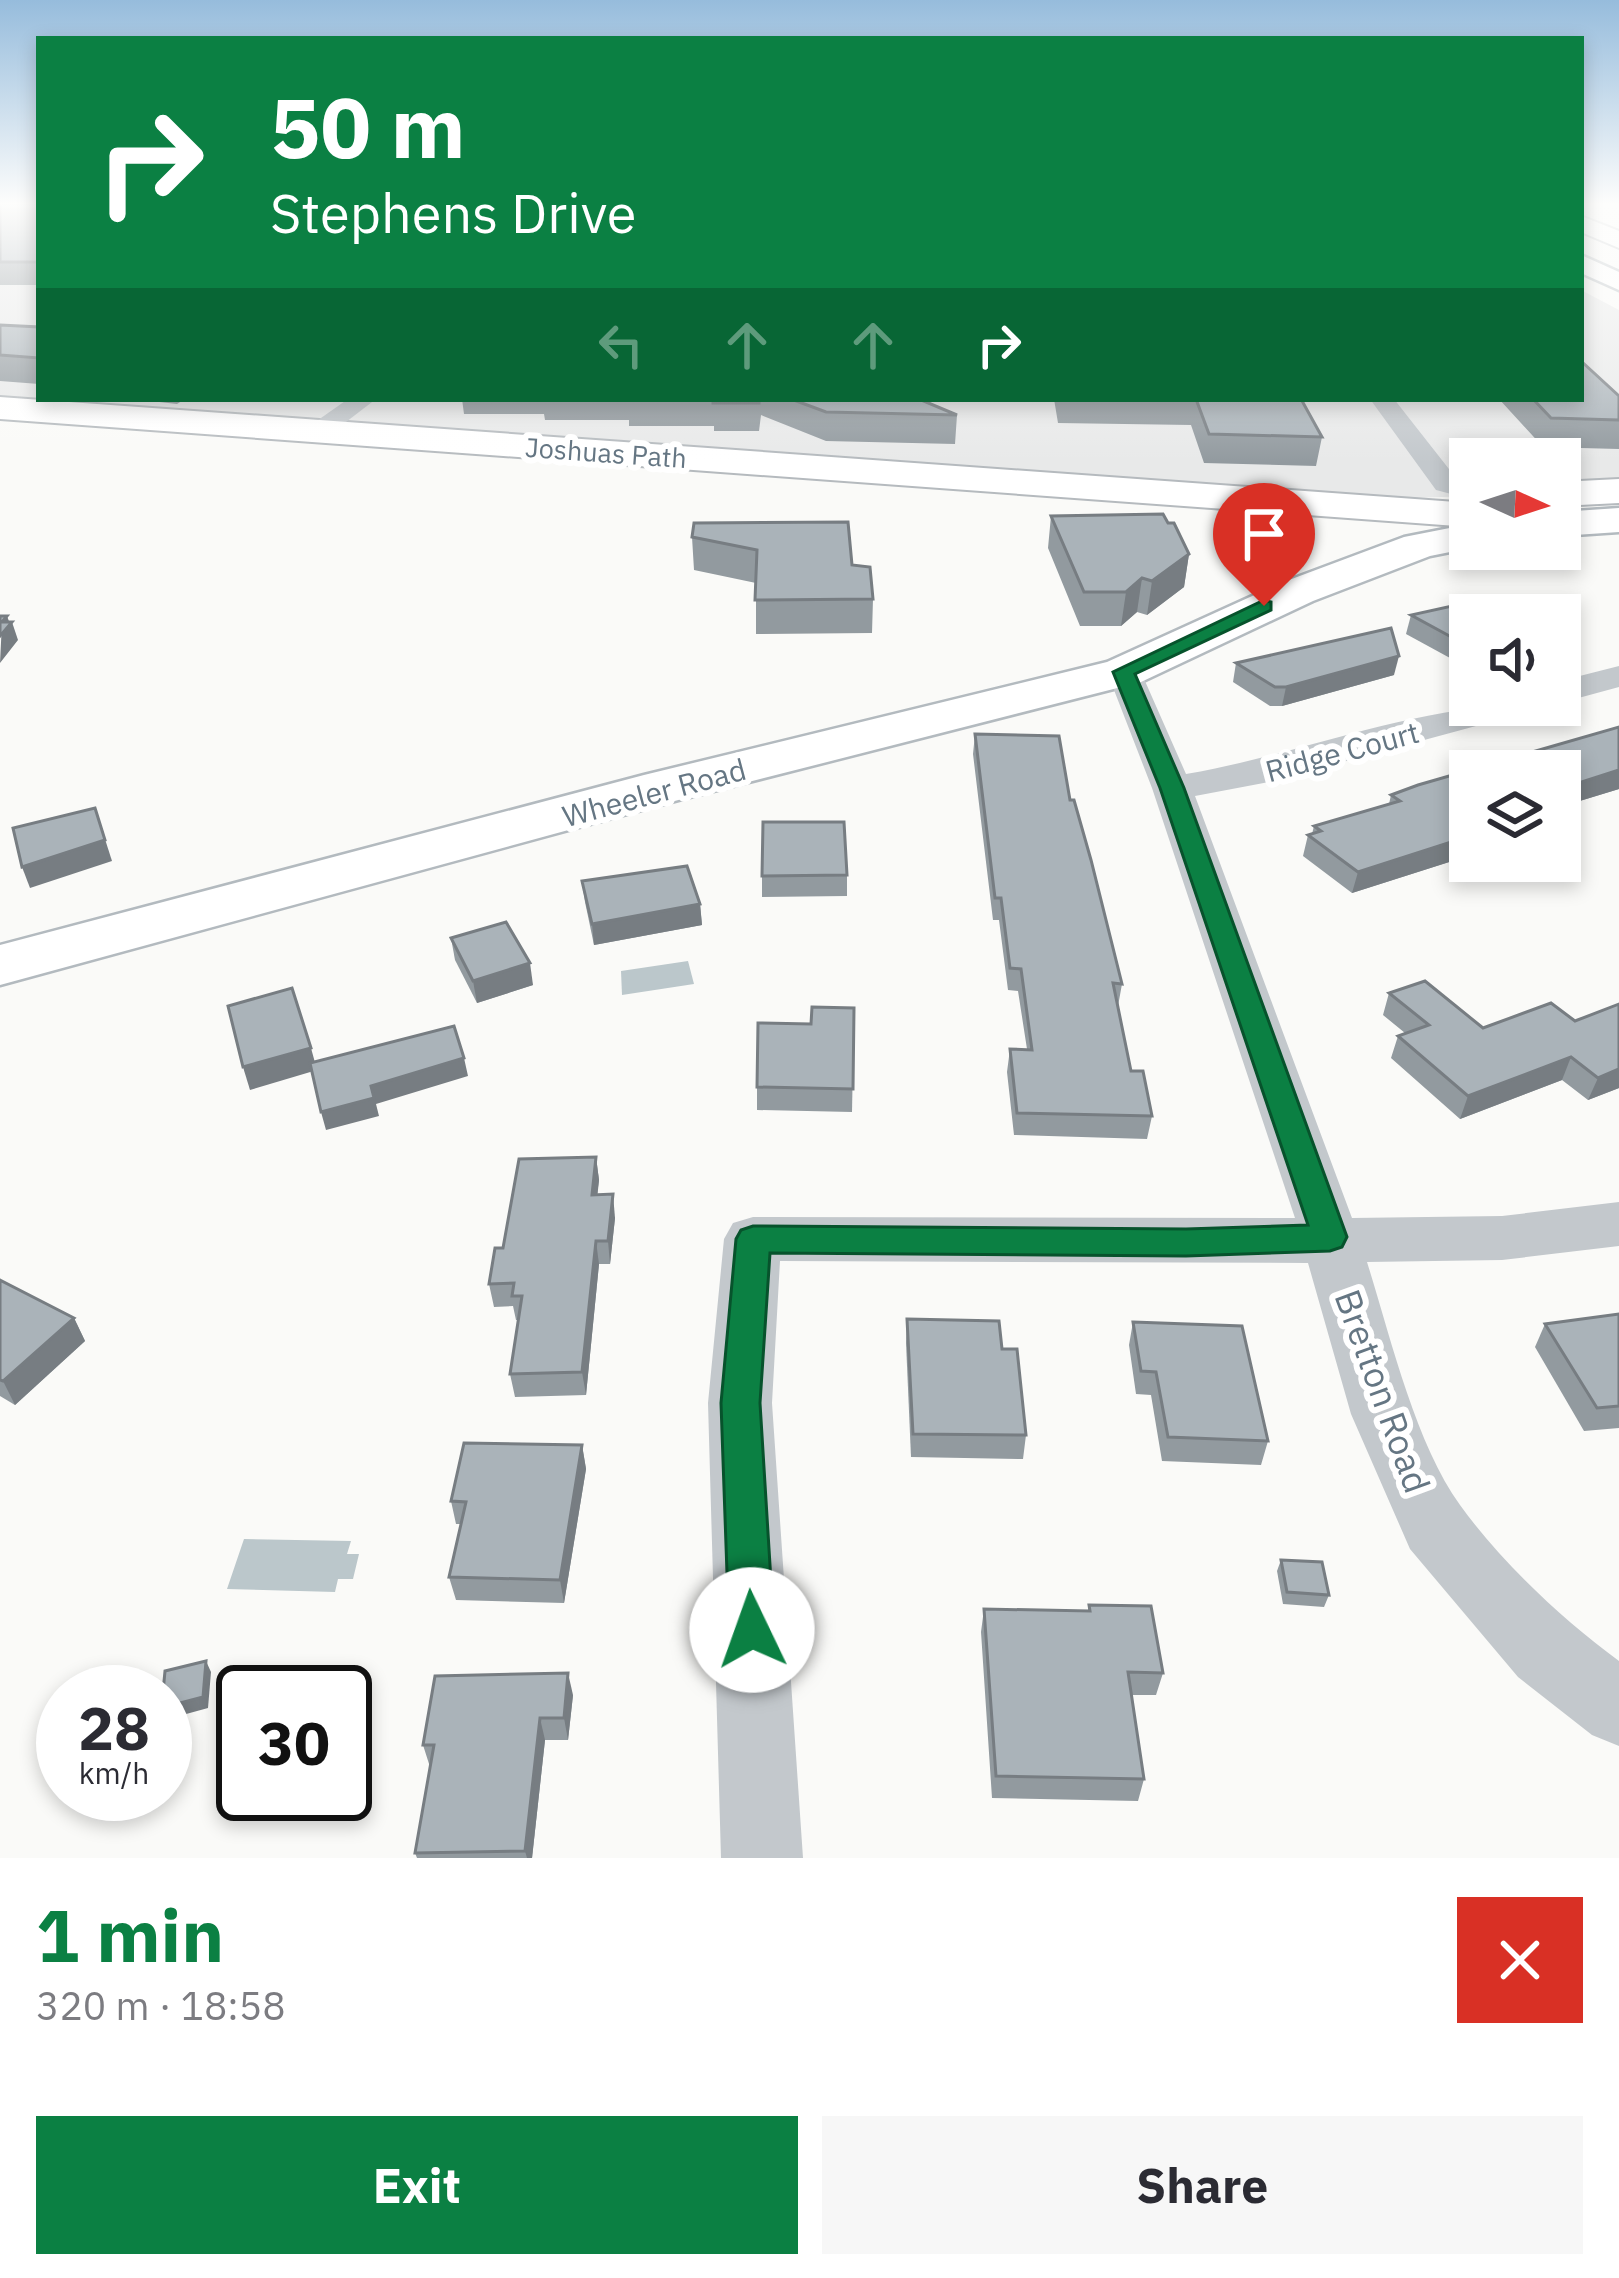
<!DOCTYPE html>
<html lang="en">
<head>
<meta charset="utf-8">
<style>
	body { margin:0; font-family:"IBM Plex Sans",sans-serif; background:#f7f7f7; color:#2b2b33; height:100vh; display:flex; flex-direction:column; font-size:45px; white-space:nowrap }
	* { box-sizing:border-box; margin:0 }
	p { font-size:39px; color:#7c7c81 }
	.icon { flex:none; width:66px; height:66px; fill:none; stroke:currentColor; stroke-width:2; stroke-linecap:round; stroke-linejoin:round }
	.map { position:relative; height:1858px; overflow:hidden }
	.sheet { display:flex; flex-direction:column; background:#fff; flex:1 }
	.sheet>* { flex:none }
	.top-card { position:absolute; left:36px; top:36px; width:1548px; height:366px; border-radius:0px; box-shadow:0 6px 18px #0003; background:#0b8043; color:#fff; overflow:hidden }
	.needle { width:78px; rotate:93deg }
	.controls { position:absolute; left:1449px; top:438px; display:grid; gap:24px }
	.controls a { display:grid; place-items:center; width:132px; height:132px; border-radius:0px; background:#fff; box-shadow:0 6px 18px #0003; font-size:60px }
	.speed { position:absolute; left:36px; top:1665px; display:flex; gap:24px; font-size:60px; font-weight:700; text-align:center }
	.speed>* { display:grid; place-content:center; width:156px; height:156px; border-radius:50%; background:#fff; box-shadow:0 6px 18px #0003; line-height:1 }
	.speed small { font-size:30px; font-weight:400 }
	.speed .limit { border:6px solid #111; border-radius:18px; background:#fff; color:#111 }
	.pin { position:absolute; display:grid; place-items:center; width:102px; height:102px; color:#fff; margin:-123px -51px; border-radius:50% 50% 50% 0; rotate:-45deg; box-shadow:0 0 12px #0007 }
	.pin .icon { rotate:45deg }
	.me { position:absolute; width:132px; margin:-66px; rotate:357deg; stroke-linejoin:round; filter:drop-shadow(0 0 9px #0008) }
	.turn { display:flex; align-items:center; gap:42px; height:252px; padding:0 36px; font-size:54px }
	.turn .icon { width:156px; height:156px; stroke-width:2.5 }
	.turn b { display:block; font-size:84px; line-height:102px }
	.lanes { display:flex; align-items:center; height:114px; padding:0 36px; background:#0003; justify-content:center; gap:60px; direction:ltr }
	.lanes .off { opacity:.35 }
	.round { display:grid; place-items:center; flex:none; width:126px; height:126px; border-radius:0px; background:#f7f7f7 }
	.head { display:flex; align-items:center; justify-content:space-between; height:204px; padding:0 36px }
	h1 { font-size:72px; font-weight:700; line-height:90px; color:#0b8043 }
	.primary-button { display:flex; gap:24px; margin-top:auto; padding:24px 36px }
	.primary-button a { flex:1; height:138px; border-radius:0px; background:#0b8043; color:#fff; font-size:48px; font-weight:700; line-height:138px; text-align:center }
	.primary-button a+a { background:#f7f7f7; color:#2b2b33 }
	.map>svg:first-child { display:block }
</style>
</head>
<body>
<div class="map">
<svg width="1619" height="1858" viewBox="0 0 1619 1858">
	<rect width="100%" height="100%" fill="#fafaf8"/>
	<!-- built -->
	<path fill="#e8e9e9" d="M0 203H39V399H1581V290L1619 310V488L1560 491V459H1470V496L1388 499 0 406Z"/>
	<!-- water -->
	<g fill="#bbc7cb">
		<path d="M688 961 694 984 622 995 621 971Z"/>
		<path d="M244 1539 351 1541 347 1554H359L353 1579H338L335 1592 227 1589Z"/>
	</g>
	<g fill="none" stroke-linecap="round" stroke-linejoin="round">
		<!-- secondary casing -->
		<g stroke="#b3babf" stroke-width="5">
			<g id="secondary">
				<path d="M1581 255 1619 272V290L1581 273Z"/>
				<path d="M1619 508V532L1560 536V512Z"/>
				<path d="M1470 524V548L1430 556 1313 601 1141 682 682 799 0 985V945L644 775 1107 662 1281 583 1404 537Z"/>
			</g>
		</g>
		<!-- primary casing -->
		<g stroke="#b5babe" stroke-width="4">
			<g id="primary">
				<path d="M0 397 1470 503V527L0 419Z"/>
				<path d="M1619 479V503L1560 506V482Z"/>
			</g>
		</g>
		<!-- highway casing -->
		<g stroke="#b4b9bd" stroke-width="4">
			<path id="highway" d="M1581 216 1619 231V248L1581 232Z"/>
		</g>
		<!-- street -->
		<g fill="#c3c8cc" fill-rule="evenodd">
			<path d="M348 399H376L329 435H311L308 430 311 425Z"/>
			<path d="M1370 399H1394L1456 478 1470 482V499L1436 490Z"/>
			<path d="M1124 662 1136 665 1141 672 1186 774C1300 755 1413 705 1529 705L1524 713 1269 782 1195 796 1352 1218 1502 1216 1619 1202V1246L1502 1260 1367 1262C1390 1335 1415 1443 1460 1505 1501 1562 1563 1620 1619 1661V1746L1592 1735 1518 1677 1410 1549 1351 1414 1308 1263 780 1261 772 1403 803 1858H721L708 1403 724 1239 733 1223 753 1217 1295 1218 1152 788 1107 672 1112 665Z"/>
			<path d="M1619 666V687L1560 703V681Z"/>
		</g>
		<!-- secondary -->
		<use href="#secondary" fill="#fff" fill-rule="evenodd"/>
		<!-- primary -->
		<use href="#primary" fill="#fff" fill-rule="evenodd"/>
		<!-- highway -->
		<use href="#highway" fill="#fff" fill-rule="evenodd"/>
	</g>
	<!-- wall -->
	<g fill="#929a9f">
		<rect x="0" y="203" width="39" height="82"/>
		<path d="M0 325 39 327V384L0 381Z"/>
		<path d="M1619 396V449L1543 447 1499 399H1581Z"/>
		<path d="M133 399H185L177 404Z"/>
		<path d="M462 399H919L957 415 955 444 826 441 761 415 759 431H714V426H629V420H545L544 414H464Z"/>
		<path d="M1054 399H1301L1322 437 1316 466 1204 463 1191 425 1058 423Z"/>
		<path d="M1051 516 1168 523 1189 554 1184 587 1147 615 1137 612 1121 626H1080L1048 548Z"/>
		<path d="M692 537 852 565 873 599 872 633 756 634V583L694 570Z"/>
		<path d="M1411 615H1482L1450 658 1406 634Z"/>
		<path d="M1236 663 1394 675 1282 706H1270L1233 682Z"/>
		<path d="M1619 727V789L1560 807V771H1470V850L1468 856 1352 893 1303 856 1308 835 1312 834 1314 826 1389 804 1391 795 1418 785Z"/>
		<path d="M975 734 1070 800 1122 984 1118 1006 1131 1071 1152 1116 1147 1139 1014 1135 1007 1072 1010 1049H1027L1018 991 1008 990 999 920H993L973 754Z"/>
		<path d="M847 875V896L762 897V876Z"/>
		<path d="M582 881 700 904 702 925 594 945 585 902Z"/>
		<path d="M451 938 533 985 477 1003 455 960Z"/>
		<path d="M1389 993 1483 1028 1575 1021 1619 1088 1588 1100 1562 1080 1460 1119 1391 1058 1398 1036 1405 1033 1383 1015Z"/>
		<path d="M854 1008 852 1112 757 1110V1087L811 1024Z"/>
		<path d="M596 1157 599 1180 597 1195 615 1218 610 1264H599L586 1395 515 1397 510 1374 518 1320H516L513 1306 494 1307 489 1284 503 1248Z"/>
		<path d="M0 1280 74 1318 85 1341 15 1405 0 1396Z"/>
		<path d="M1619 1314V1428L1584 1431 1535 1347 1545 1324Z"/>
		<path d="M907 1319 1002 1349 1026 1435 1023 1459 911 1457 906 1343Z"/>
		<path d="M1133 1322 1268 1441 1261 1465 1162 1461 1151 1395 1136 1394 1129 1345Z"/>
		<path d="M582 1445 586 1469 564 1603 456 1600 449 1577 461 1524H456L451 1501Z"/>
		<path d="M1281 1560 1329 1595 1324 1607 1283 1604 1277 1571Z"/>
		<path d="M1089 1605 1163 1673 1156 1695H1131L1144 1779 1138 1801 992 1798 981 1632 984 1609 1088 1611Z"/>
		<path d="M573 1695 568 1740H545L532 1858H417L415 1853 430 1767 423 1745Z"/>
	</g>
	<!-- shaded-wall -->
	<g fill="#777d82">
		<path d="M1189 554 1184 587 1147 615 1152 581Z"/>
		<path d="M1142 578 1137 612 1121 626 1126 592Z"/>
		<path d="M7 616 10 624 12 622 18 640 0 663 2 622Z"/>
		<path d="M1470 636V652L1450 658 1455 639Z"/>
		<path d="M1399 656 1394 675 1282 706 1286 687Z"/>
		<path d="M1619 770V789L1560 807V789Z"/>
		<path d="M95 808 112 861 30 888 22 867Z"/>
		<path d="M1470 829V850L1468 856 1352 893 1358 872Z"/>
		<path d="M700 904 702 925 594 945 592 924Z"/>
		<path d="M530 963 533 985 477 1003 473 981Z"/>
		<path d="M311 1048 317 1070 250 1090 243 1067Z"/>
		<path d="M1571 1057 1562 1080 1460 1119 1468 1096Z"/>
		<path d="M464 1058 468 1076 376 1104 379 1116 326 1130 321 1112 371 1086Z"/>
		<path d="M1619 1069V1088L1588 1100 1598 1078Z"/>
		<path d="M596 1157 599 1180 595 1218 592 1195Z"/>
		<path d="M613 1194 615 1218 610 1264 608 1241Z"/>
		<path d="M596 1241 599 1264 586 1395 582 1372Z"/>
		<path d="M74 1318 85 1341 15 1405 3 1381Z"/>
		<path d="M582 1445 586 1469 564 1603 560 1580Z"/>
		<path d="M206 1661 211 1672 208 1708 168 1719 165 1713V1707Z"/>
		<path d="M568 1673 573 1695 568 1740 564 1718Z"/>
		<path d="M540 1718 545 1740 532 1858H527L525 1851Z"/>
	</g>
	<!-- building -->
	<g fill="#aab3b9" stroke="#777d82" stroke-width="3">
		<path d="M0 203H39V260L36 262H0Z"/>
		<path d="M0 325 39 327V358L0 355Z"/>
		<path d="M1581 361 1619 396V420L1551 418 1533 399H1581Z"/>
		<rect x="713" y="399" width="46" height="4"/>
		<path d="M791 399H919L957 415 826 412Z"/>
		<path d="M1196 399H1301L1322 437 1209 434Z"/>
		<path d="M1163 514 1168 523H1174L1189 554 1152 581 1142 578 1126 592H1084L1051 516Z"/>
		<path d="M848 522 852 565 870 567 873 599 755 600 757 550 692 537 694 523Z"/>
		<path d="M1461 604 1482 615H1470V636L1455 639 1411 615Z"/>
		<path d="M0 616H7L2 622H12L0 636Z"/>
		<path d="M1391 628 1399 656 1286 687H1275L1236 663Z"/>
		<path d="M1619 727V770L1560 789V771H1470V829L1467 830 1470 832V836L1358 872 1308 835 1321 831 1314 826 1400 801 1391 795 1418 785Z"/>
		<path d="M975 734 1059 736 1070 800H1074L1091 860 1122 984 1113 983 1131 1071H1143L1152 1116 1017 1113 1010 1049 1032 1050 1021 969 1010 968 1001 898H995Z"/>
		<path d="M95 808 105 840 22 867 13 828Z"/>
		<path d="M763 822H844L847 875 762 876Z"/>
		<path d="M687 866 700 904 592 924 582 881Z"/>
		<path d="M506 922 530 963 473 981 451 938Z"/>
		<path d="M1425 981 1483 1028 1551 1003 1575 1021 1619 1004V1069L1598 1078 1571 1057 1468 1096 1398 1036 1429 1025 1389 993Z"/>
		<path d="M292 988 311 1048 243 1067 228 1006Z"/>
		<path d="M812 1007 854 1008 853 1089 757 1087 758 1023 811 1024Z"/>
		<path d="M454 1026 464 1058 371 1086 374 1098 321 1112 310 1063Z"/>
		<path d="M596 1157 592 1195 613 1194 608 1241H596L582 1372 510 1374 522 1296H512L514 1283 489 1284 495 1248H503L519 1159Z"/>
		<path d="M0 1280 74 1318 3 1381 0 1380Z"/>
		<path d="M1619 1314V1406L1597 1408 1545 1324Z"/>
		<path d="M907 1319 999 1321 1002 1349H1017L1026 1435 913 1434Z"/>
		<path d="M1133 1322 1242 1326 1268 1441 1168 1437 1156 1372 1141 1371Z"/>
		<path d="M464 1443 582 1445 560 1580 449 1577 466 1502 451 1501Z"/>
		<path d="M1281 1560 1322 1562 1329 1595 1287 1592Z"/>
		<path d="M1089 1605 1151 1606 1163 1673 1128 1672 1144 1779 996 1776 984 1609 1090 1611Z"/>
		<path d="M206 1661 203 1697 165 1707V1692H163L165 1671Z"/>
		<path d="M568 1673 564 1718H540L525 1851 415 1853 434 1745H423L435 1676Z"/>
	</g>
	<!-- sky -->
	<linearGradient id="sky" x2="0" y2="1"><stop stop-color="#96bcdc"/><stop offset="0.44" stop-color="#fdfdfc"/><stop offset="1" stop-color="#fdfdfc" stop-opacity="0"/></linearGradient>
	<rect width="1619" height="463" fill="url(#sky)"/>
	<!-- route -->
	<path fill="#0b8043" stroke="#07532c" stroke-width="3" d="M1264 600 1271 602V610L1135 674 1184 788 1347 1237 1342 1247 1330 1251 1186 1256 770 1253 760 1403 774 1630 767 1646 752 1652 736 1646 729 1630 721 1403 736 1239 741 1230 753 1226 1186 1229 1308 1225 1160 788 1113 672Z"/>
	<g text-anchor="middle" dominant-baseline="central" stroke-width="12" stroke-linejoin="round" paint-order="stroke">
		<!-- far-street labels -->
		<g font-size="27" fill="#657683" stroke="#fff">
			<text transform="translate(606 452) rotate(4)">Joshuas Path</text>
		</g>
		<!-- street labels -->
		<g font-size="30" fill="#657683" stroke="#fff">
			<text transform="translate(1342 751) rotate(-15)">Ridge Court</text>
			<text transform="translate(654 792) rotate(-15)">Wheeler Road</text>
		</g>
		<!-- near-street labels -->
		<g font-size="36" fill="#657683" stroke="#fff">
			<text transform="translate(1383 1391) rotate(70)">Bretton Road</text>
		</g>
	</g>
</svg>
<div class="controls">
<a><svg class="needle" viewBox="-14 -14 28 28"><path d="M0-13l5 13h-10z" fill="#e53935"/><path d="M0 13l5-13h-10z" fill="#7c7c81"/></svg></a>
<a><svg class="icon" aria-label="sound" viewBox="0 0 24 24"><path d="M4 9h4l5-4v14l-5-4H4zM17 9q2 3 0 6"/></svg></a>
<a><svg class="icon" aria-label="layers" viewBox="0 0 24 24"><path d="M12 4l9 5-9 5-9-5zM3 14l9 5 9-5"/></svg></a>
</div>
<div class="speed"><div>28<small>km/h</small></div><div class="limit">30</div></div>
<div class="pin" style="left:1264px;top:606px;background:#d93025"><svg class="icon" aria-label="arrive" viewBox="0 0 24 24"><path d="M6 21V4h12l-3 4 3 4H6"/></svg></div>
<svg class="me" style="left:752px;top:1630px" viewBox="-20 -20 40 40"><circle r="19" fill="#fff"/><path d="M0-13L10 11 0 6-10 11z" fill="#0b8043"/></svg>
<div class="top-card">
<div class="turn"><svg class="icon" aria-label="right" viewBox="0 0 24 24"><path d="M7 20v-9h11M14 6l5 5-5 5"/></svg><div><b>50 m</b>Stephens Drive</div></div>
<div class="lanes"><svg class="icon off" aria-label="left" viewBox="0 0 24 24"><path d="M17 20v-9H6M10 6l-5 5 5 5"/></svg><svg class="icon off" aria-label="ahead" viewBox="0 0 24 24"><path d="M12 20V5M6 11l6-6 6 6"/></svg><svg class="icon off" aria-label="ahead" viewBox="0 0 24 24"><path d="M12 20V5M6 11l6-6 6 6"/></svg><svg class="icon" aria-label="right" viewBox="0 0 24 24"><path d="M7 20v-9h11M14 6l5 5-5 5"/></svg></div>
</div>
</div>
<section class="sheet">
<div class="head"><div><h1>1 min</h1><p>320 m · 18:58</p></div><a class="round" style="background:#d93025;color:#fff"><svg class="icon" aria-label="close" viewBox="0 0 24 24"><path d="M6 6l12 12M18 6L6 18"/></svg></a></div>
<div class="primary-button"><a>Exit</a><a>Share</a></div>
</section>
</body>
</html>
